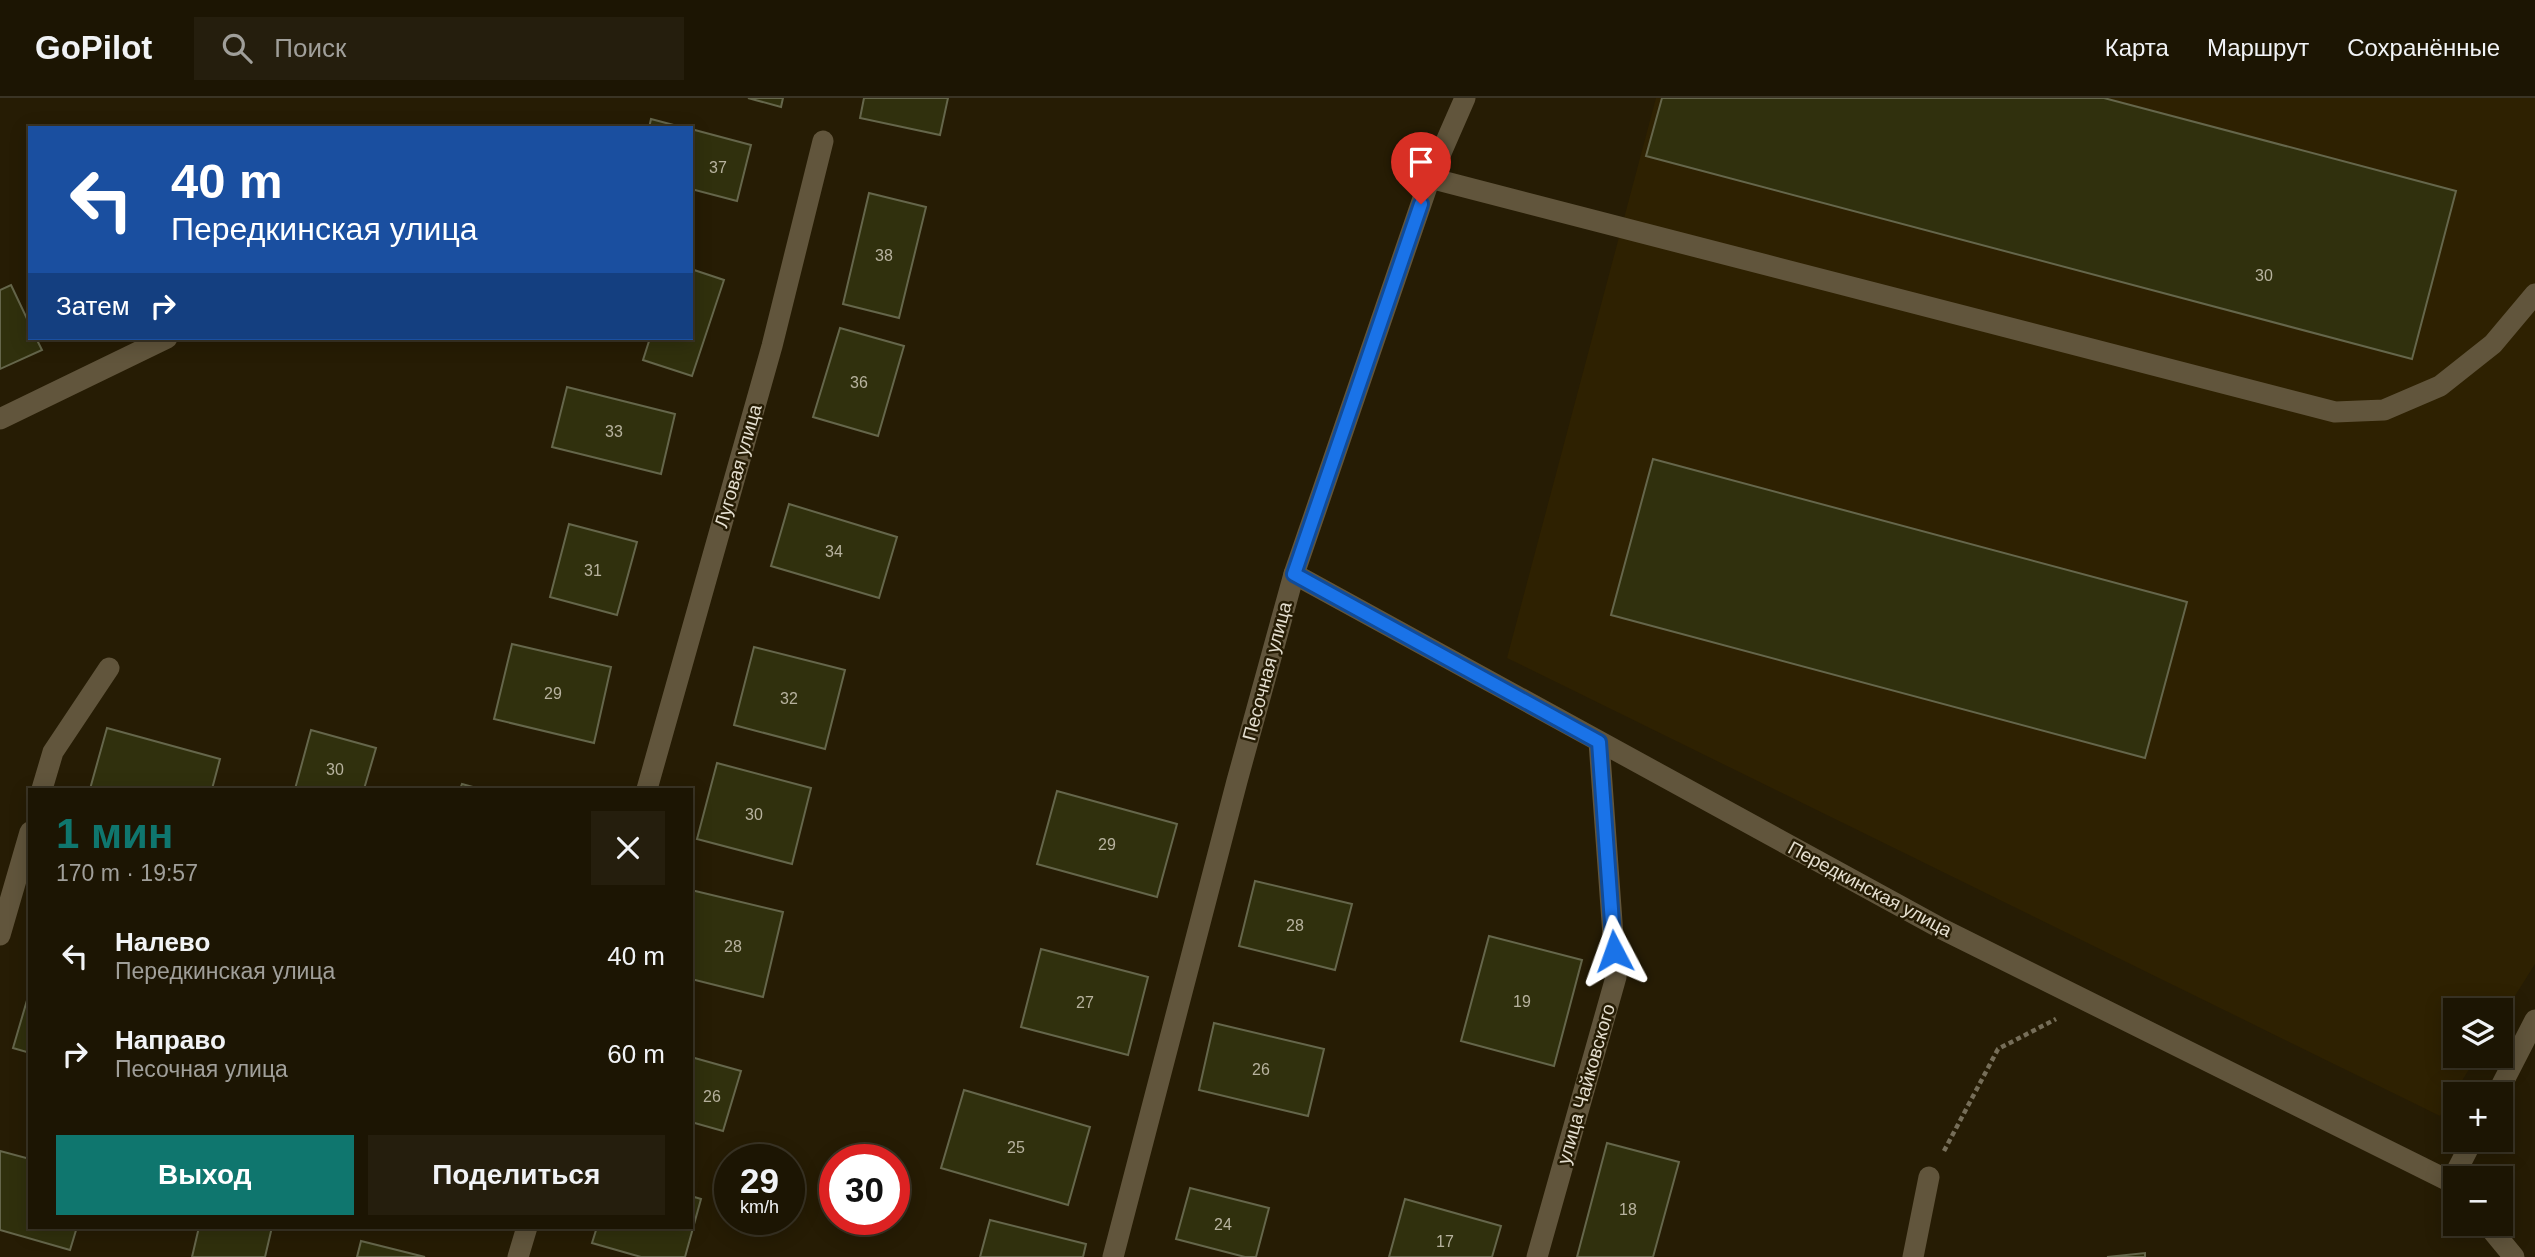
<!DOCTYPE html>
<html lang="ru">
<head>
<meta charset="utf-8">
<style>
	body { margin:0; font-family:Helvetica,sans-serif; background:#251e0d; color:#f1f3f6; height:100vh; display:flex; flex-direction:column; font-size:26px; white-space:nowrap }
	* { box-sizing:border-box; margin:0 }
	p { font-size:23px; color:#a09f9a }
	.icon { flex:none; width:38px; height:38px; fill:none; stroke:currentColor; stroke-width:2; stroke-linecap:round; stroke-linejoin:round }
	.map { position:relative; flex:1; overflow:hidden }
	.side { position:absolute; left:28px; top:690px; width:665px; height:441px; display:flex; flex-direction:column; background:#1c1503; border-radius:0px; box-shadow:0 4px 18px #0003,0 0 0 2px #3a3425 }
	.side>* { flex:none }
	.guide { position:absolute; left:28px; top:28px; width:665px; height:214px; border-radius:0px; box-shadow:0 4px 18px #0003,0 0 0 2px #3a3425; background:#1a4fa0; color:#fff; overflow:hidden }
	.fabs { position:absolute; left:2443px; top:900px; display:grid; gap:14px }
	.fabs a { display:grid; place-items:center; width:70px; height:70px; border-radius:0px; background:#1c1503; box-shadow:0 4px 18px #0003,0 0 0 2px #3a3425; font-size:35px }
	.speed { position:absolute; left:714px; top:1046px; display:flex; gap:14px; font-size:35px; font-weight:700; text-align:center }
	.speed>* { display:grid; place-content:center; width:91px; height:91px; border-radius:50%; background:#1c1503; box-shadow:0 4px 18px #0003,0 0 0 2px #3a3425; line-height:1 }
	.speed small { font-size:18px; font-weight:400 }
	.speed .limit { border:10px solid #d22; background:#fff; color:#111 }
	.pin { position:absolute; display:grid; place-items:center; width:60px; height:60px; color:#fff; margin:-72px -30px; border-radius:50% 50% 50% 0; rotate:-45deg; box-shadow:0 0 7px #0007 }
	.pin .icon { rotate:45deg }
	.me { position:absolute; width:77px; margin:-38px; rotate:356deg; stroke-linejoin:round; filter:drop-shadow(0 0 5px #0008) }
	.turn { display:flex; align-items:center; gap:24px; height:147px; padding:0 28px; font-size:32px }
	.turn .icon { width:91px; height:91px; stroke-width:2.5 }
	.turn b { display:block; font-size:49px; line-height:60px }
	.then { display:flex; align-items:center; height:66px; padding:0 28px; background:#0003; gap:14px; font-size:26px }
	.round { display:grid; place-items:center; flex:none; width:74px; height:74px; border-radius:0px; background:#251e0d }
	.summary { display:flex; align-items:center; justify-content:space-between; height:119px; padding:0 28px }
	h1 { font-size:42px; font-weight:600; line-height:52px; color:#0f766e }
	.cta { display:flex; gap:14px; margin-top:auto; padding:14px 28px }
	.cta a { flex:1; height:80px; border-radius:0px; background:#0f766e; color:#fff; font-size:28px; font-weight:600; line-height:80px; text-align:center }
	.cta a+a { background:#251e0d; color:#f1f3f6 }
	ul { padding:0; list-style:none }
	li { display:flex; align-items:center; gap:21px; height:98px; padding:0 28px }
	li div { flex:1 }
	li b { display:block; font-size:26px }
	li em { font-style:normal }
	header { display:flex; align-items:center; gap:42px; box-sizing:border-box; height:98px; padding:0 35px; background:#1c1503; border-bottom:2px solid #3a3425 }
	header strong { font-size:33px }
	nav { display:flex; gap:38px; margin-inline-start:auto; font-size:24px }
	.search { width:490px; height:63px; background:#251e0d; display:flex; align-items:center; gap:18px; box-sizing:border-box; padding:0 24px; border-radius:0px; color:#a09f9a; font-size:26px }
	.map>svg:first-child { display:block }
</style>
</head>
<body>
<header>
<strong>GoPilot</strong>
<div class="search"><svg class="icon" aria-label="search" viewBox="0 0 24 24"><circle cx="10" cy="10" r="6"/><path d="M15 15l6 6"/></svg>Поиск</div>
<nav><a>Карта</a><a>Маршрут</a><a>Сохранённые</a></nav>
</header>
<div class="map">
<svg width="2535" height="1159" viewBox="0 0 2535 1159">
	<rect width="100%" height="100%" fill="#261c04"/>
	<!-- built -->
	<path fill="#2e2101" d="M1656 0H2535V866L2501 920V912H2455V957H2478L2440 1018 1507 560Z"/>
	<!-- building -->
	<g fill="#30300d" stroke="#65664b" stroke-width="2">
		<path d="M748 0H783L781 9Z"/>
		<path d="M864 0H948L940 37 860 20Z"/>
		<path d="M1662 0H2104L2456 93 2412 261 1646 58Z"/>
		<path d="M651 21 685 30H649Z"/>
		<path d="M691 31 751 47 737 103 691 91Z"/>
		<path d="M869 95 926 109 899 220 843 206Z"/>
		<path d="M691 171 724 182 692 278 643 262 650 240H691Z"/>
		<path d="M11 187 30 227V240H36L42 252 0 271V192Z"/>
		<path d="M840 230 904 248 878 338 813 319Z"/>
		<path d="M567 289 675 316 661 376 552 349Z"/>
		<path d="M1653 361 2187 504 2145 660 1611 517Z"/>
		<path d="M789 406 897 439 879 500 771 468Z"/>
		<path d="M569 426 637 444 617 517 550 499Z"/>
		<path d="M512 546 611 569 594 645 494 621Z"/>
		<path d="M754 549 845 572 825 651 734 627Z"/>
		<path d="M107 630 220 661 212 691H90Z"/>
		<path d="M311 632 376 650 364 691H295Z"/>
		<path d="M717 665 811 690 792 766 697 741Z"/>
		<path d="M462 686 480 691H460Z"/>
		<path d="M1057 693 1177 726 1157 799 1037 766Z"/>
		<path d="M1255 783 1352 806 1335 872 1239 848Z"/>
		<path d="M691 792 783 814 763 899 691 881Z"/>
		<path d="M1489 838 1582 862 1554 968 1461 943Z"/>
		<path d="M1041 851 1148 879 1128 957 1021 929Z"/>
		<path d="M30 892V955L13 950Z"/>
		<path d="M1214 925 1324 951 1308 1018 1199 992Z"/>
		<path d="M691 959 741 973 723 1033 691 1024Z"/>
		<path d="M964 992 1090 1029 1068 1107 941 1070Z"/>
		<path d="M1607 1045 1679 1064 1653 1159H1577Z"/>
		<path d="M0 1053 30 1061V1129H77L70 1152 0 1132Z"/>
		<path d="M1190 1090 1269 1110 1256 1159H1245L1176 1141Z"/>
		<path d="M691 1098 701 1101 685 1159H641L592 1145 597 1129H691Z"/>
		<path d="M1405 1101 1501 1128 1492 1159H1389Z"/>
		<path d="M990 1122 1086 1146 1083 1159H980Z"/>
		<path d="M199 1129H272L265 1159H192Z"/>
		<path d="M361 1143 425 1159H357Z"/>
		<path d="M2145 1155V1159H2107Z"/>
	</g>
	<g fill="none" stroke-linecap="round" stroke-linejoin="round">
		<!-- path -->
		<path stroke="#766e59" stroke-width="4.5" stroke-dasharray="5 3.5" stroke-linecap="butt" d="M1944 1053 1998 951 2056 921"/>
		<!-- lane -->
		<g stroke="#61553c" stroke-width="21">
			<path d="M1430 80 2335 314 2384 312 2440 288 2493 246 2535 196"/>
			<path d="M1913 1159 1929 1079"/>
		</g>
		<!-- street -->
		<g stroke="#61553c" stroke-width="21">
			<path d="M0 321 167 240"/>
			<path d="M1294 476 1942 831 2451 1084 2455 1089"/>
			<path d="M42 691 53 654 109 570"/>
			<path d="M647 691 772 248 823 43"/>
			<path d="M0 837 30 734"/>
			<path d="M2497 996 2535 922"/>
			<path d="M2451 1084 2473 1041"/>
			<path d="M2486 1125 2514 1159"/>
			<path d="M518 1159 527 1129"/>
			<path d="M1113 1159 1237 683 1294 476 1430 80 1465 0"/>
			<path d="M1537 1159 1616 879 1599 644"/>
		</g>
	</g>
	<g fill="none" stroke-linecap="round" stroke-linejoin="round">
		<!-- route casing -->
		<g stroke="#114b97" stroke-width="18">
			<path id="route" d="M1421 106 1294 476 1599 644 1614 853"/>
		</g>
		<!-- route -->
		<use href="#route" stroke="#1a73e8" stroke-width="12"/>
	</g>
	<g text-anchor="middle" dominant-baseline="central" stroke-width="5" stroke-linejoin="round" paint-order="stroke">
		<!-- number labels -->
		<g font-size="16" fill="#b7b29e">
			<text x="718" y="69">37</text>
			<text x="884" y="157">38</text>
			<text x="2264" y="177">30</text>
			<text x="859" y="284">36</text>
			<text x="614" y="333">33</text>
			<text x="834" y="453">34</text>
			<text x="593" y="472">31</text>
			<text x="553" y="595">29</text>
			<text x="789" y="600">32</text>
			<text x="335" y="671">30</text>
			<text x="754" y="716">30</text>
			<text x="1107" y="746">29</text>
			<text x="1295" y="827">28</text>
			<text x="733" y="848">28</text>
			<text x="1522" y="903">19</text>
			<text x="1085" y="904">27</text>
			<text x="1261" y="971">26</text>
			<text x="712" y="998">26</text>
			<text x="1016" y="1049">25</text>
			<text x="1628" y="1111">18</text>
			<text x="1223" y="1126">24</text>
			<text x="1445" y="1143">17</text>
		</g>
		<!-- street labels -->
		<g font-size="19" fill="#e4decf" stroke="#261c04">
			<text transform="translate(738 368) rotate(-74)">Луговая улица</text>
			<text transform="translate(1267 573) rotate(-75)">Песочная улица</text>
			<text transform="translate(1870 791) rotate(28)">Передкинская улица</text>
			<text transform="translate(1586 986) rotate(-74)">улица Чайковского</text>
		</g>
	</g>
</svg>
<div class="fabs">
<a><svg class="icon" aria-label="layers" viewBox="0 0 24 24"><path d="M12 4l9 5-9 5-9-5zM3 14l9 5 9-5"/></svg></a>
<a>+</a>
<a>−</a>
</div>
<div class="speed"><div>29<small>km/h</small></div><div class="limit">30</div></div>
<div class="pin" style="left:1421px;top:106px;background:#d93025"><svg class="icon" aria-label="arrive" viewBox="0 0 24 24"><path d="M6 21V4h12l-3 4 3 4H6"/></svg></div>
<svg class="me" style="left:1614px;top:853px" viewBox="-20 -20 40 40"><path d="M0-17L14 15 0 8-14 15z" fill="#1a73e8" stroke="#fff" stroke-width="4"/></svg>
<div class="guide">
<div class="turn"><svg class="icon" aria-label="left" viewBox="0 0 24 24"><path d="M17 20v-9H6M10 6l-5 5 5 5"/></svg><div><b>40 m</b>Передкинская улица</div></div>
<div class="then">Затем<svg class="icon" aria-label="right" viewBox="0 0 24 24"><path d="M7 20v-9h11M14 6l5 5-5 5"/></svg></div>
</div>
<section class="side">
<div class="summary"><div><h1>1 мин</h1><p>170 m · 19:57</p></div><a class="round"><svg class="icon" aria-label="close" viewBox="0 0 24 24"><path d="M6 6l12 12M18 6L6 18"/></svg></a></div>
<ul>
<li><svg class="icon" aria-label="left" viewBox="0 0 24 24"><path d="M17 20v-9H6M10 6l-5 5 5 5"/></svg><div><b>Налево</b><p>Передкинская улица</p></div><em>40 m</em></li>
<li><svg class="icon" aria-label="right" viewBox="0 0 24 24"><path d="M7 20v-9h11M14 6l5 5-5 5"/></svg><div><b>Направо</b><p>Песочная улица</p></div><em>60 m</em></li>
</ul>
<div class="cta"><a>Выход</a><a>Поделиться</a></div>
</section>
</div>
</body>
</html>
